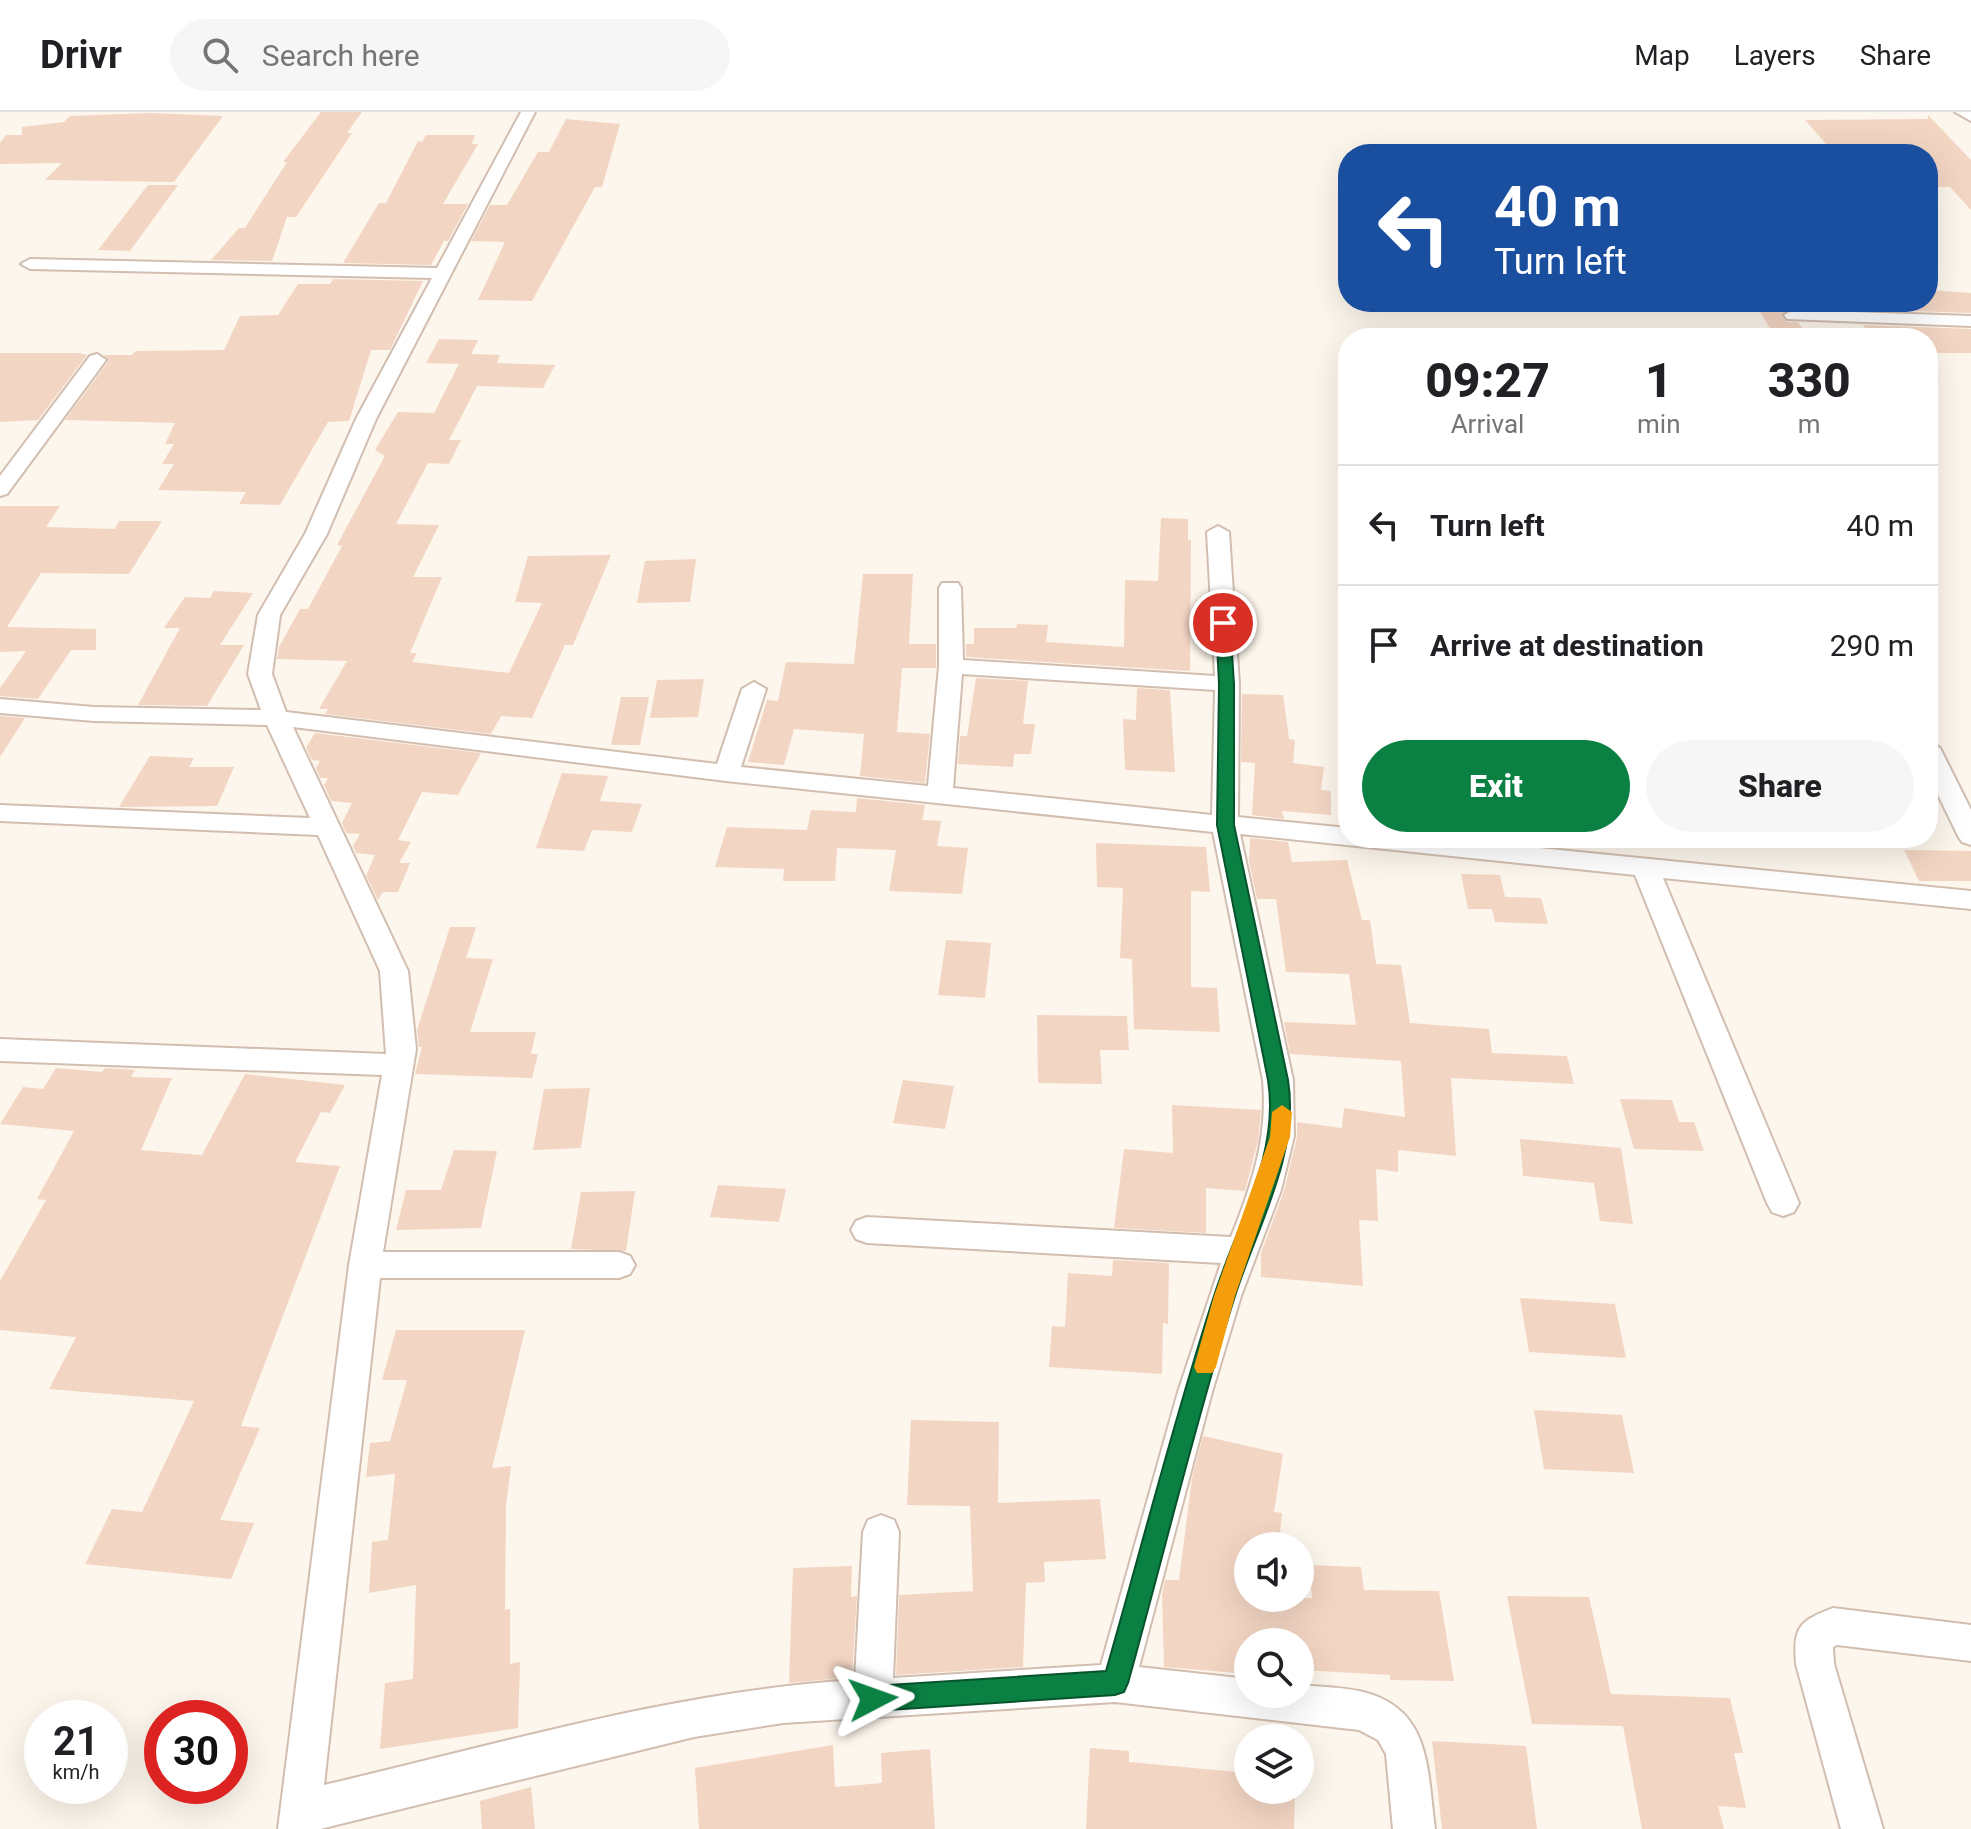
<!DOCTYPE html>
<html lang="en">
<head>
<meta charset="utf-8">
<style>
	body { margin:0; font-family:Roboto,sans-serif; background:#f6f6f6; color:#202124; height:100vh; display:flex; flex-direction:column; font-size:30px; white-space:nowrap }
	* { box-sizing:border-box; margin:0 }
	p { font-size:26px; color:#757577 }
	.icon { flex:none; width:44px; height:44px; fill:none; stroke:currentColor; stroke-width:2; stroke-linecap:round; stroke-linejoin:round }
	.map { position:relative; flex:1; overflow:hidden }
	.side { position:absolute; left:1338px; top:216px; width:600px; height:520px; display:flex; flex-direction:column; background:#fff; border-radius:32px; box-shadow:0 8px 32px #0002 }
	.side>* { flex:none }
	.hud { position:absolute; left:1338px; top:32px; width:600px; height:168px; border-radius:32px; box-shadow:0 8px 32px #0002; background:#1a4fa0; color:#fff; overflow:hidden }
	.buttons { position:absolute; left:1234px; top:1420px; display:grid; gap:16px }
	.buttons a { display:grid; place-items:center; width:80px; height:80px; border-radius:50%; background:#fff; box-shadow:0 8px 32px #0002; font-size:40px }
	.speed { position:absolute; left:24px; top:1588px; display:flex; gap:16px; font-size:40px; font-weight:700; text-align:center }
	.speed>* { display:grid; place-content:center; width:104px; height:104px; border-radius:50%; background:#fff; box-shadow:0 8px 32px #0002; line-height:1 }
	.speed small { font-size:20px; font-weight:400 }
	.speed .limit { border:12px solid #d22; background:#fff; color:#111 }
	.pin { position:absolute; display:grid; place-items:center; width:68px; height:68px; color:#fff; margin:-34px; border:4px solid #fff; border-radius:50%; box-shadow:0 2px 8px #0007 }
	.me { position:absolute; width:88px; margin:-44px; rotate:86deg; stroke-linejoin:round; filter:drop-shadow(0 0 6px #0008) }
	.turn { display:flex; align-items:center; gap:28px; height:168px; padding:0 24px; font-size:36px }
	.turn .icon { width:104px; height:104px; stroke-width:2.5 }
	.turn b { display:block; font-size:56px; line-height:68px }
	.eta { display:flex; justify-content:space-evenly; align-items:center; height:136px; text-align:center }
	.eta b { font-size:48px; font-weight:800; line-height:56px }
	.primary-button { display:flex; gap:16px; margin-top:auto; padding:16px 24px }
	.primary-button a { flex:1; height:92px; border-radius:48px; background:#0b8043; color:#fff; font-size:32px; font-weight:800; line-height:92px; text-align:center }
	.primary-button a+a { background:#f6f6f6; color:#202124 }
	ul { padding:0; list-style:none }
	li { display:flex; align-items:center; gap:24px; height:120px; padding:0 24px; border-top:2px solid #e0e0e0 }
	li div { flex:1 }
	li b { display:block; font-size:30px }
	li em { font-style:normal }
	header { display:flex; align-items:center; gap:48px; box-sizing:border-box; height:112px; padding:0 40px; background:#fff; border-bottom:2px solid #e0e0e0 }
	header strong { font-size:38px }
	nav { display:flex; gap:44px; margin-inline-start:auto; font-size:28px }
	.search { width:560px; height:72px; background:#f6f6f6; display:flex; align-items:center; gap:20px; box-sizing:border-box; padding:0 28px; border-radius:44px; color:#757577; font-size:30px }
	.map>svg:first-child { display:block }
</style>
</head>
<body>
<header>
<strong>Drivr</strong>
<div class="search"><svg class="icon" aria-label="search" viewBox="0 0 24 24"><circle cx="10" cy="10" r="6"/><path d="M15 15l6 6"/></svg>Search here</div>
<nav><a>Map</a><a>Layers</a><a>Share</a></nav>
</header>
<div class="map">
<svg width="1971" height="1717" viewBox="0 0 1971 1717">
	<rect width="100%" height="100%" fill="#fdf6ec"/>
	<!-- building -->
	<g fill="#f3d5c3">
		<path d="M321 0H362L347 21H352L296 105H287L272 149 211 148 239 116H245L287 50H283Z"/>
		<path d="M150 1 223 4 174 70 45 68 62 51 0 52V31L6 23H22V15L64 10 70 4Z"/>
		<path d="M1928 3 1971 48V98L1950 75H1936L1928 67V42H1835L1805 8 1928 7Z"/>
		<path d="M566 7 620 12 602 75H595L532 189 478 188 505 130 471 129 490 93H507L538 40H549Z"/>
		<path d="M426 23H475L472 32H478L443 92H468L448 129H444L431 153 343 151 379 91H386L418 29 422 30Z"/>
		<path d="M148 73H178L130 139 98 138Z"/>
		<path d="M333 167 423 169 390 238H371L349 309 328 310 280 393 239 392 246 380 158 378 174 352H162L174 332H165L175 311 65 308 108 250 104 243H132L136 239 224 238 240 204 278 203 298 172H330Z"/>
		<path d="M1928 178 1971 181V201L1852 197 1847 190H1928Z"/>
		<path d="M1754 190H1785L1789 197 1782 205 1787 210H1798L1807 224 1774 223Z"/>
		<path d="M1863 213 1971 217V241H1930L1928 226H1872Z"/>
		<path d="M439 227 478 228 471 242 500 243 497 251 555 253 543 276 477 274 449 328H461L449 352 428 351 396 412 439 413 413 465H442L410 541H417L412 550 509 561 542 491 515 490 528 444 611 443 573 533H565L532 606 501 604 491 622 325 602 328 597H319L347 549 277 547 279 535 300 497H308L342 434 337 433 385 344 375 338 398 300 434 301 459 252 426 251Z"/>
		<path d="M0 241H79L87 243 38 308 0 310Z"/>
		<path d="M0 394H60L46 415 115 417 119 409H162L129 462 41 461 7 515 96 517V538H71L38 587 0 584V576L26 539 0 540Z"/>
		<path d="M1161 406 1188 407V428H1191L1190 559 966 545V532H974V516H1016L1017 512 1048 513 1046 530 1124 535 1125 468 1158 469Z"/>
		<path d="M696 447 690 490 637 491 645 449Z"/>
		<path d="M863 462H913L909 532H936V556H902L897 620 930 622 925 671 860 664 864 622 794 617 784 653 748 650 767 588 778 589 786 550 854 552Z"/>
		<path d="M214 479 253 481 220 533H244L207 594 138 593 180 516H164L185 485 210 486Z"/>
		<path d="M976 566 1028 569 1023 612H1035L1031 642H1014L1013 655 958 652 960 624H967Z"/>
		<path d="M704 567 698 605 650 606 657 568Z"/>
		<path d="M1137 576 1170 578 1175 660 1125 658 1123 607 1136 608Z"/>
		<path d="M1242 582 1283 583 1289 627 1295 628 1293 651 1324 655 1321 678 1331 679V703L1282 699 1284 707 1252 703 1255 651 1241 650Z"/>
		<path d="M621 585H649L640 633H611Z"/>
		<path d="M0 604 25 606 0 645Z"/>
		<path d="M315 621 481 641 458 683 422 680 398 728 411 730 399 751H410L398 780H383L378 788 366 764 375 743 356 741 353 734 360 722 346 721 342 711 352 691 331 689 324 673 328 666H320L316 656 320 649 312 648 306 636Z"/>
		<path d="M150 644 194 646 189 655H234L217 694 119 695Z"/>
		<path d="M562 661 608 664 600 689 642 692 632 720 592 718 584 739 536 736Z"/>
		<path d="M857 686 925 693 922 708 941 709 937 734 968 736 962 782 889 779 896 738 837 736 835 769H783L784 757 715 755 727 715 807 718 811 698 856 700Z"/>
		<path d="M1250 726 1288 730 1292 750 1347 748 1362 808H1370L1376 852 1401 853 1410 911 1489 917 1492 941 1567 944 1574 972 1451 966 1456 1044 1398 1038V1060L1376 1057 1378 1109 1359 1108 1363 1174 1261 1165V1141L1284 1079 1297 1025V1010L1342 1016 1344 996 1405 1005 1401 949 1290 942 1284 910 1356 913 1349 862 1286 860 1276 787H1257L1249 749Z"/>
		<path d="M1096 731 1206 735 1210 780 1191 779V875L1217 876 1220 920 1134 917 1132 847 1120 846 1123 776 1097 775Z"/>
		<path d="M1904 738 1971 739V769H1919Z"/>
		<path d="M1461 762 1500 763 1505 785 1541 786 1548 812 1495 810 1492 797H1468Z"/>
		<path d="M450 815H476L466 846 493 847 470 920H536L531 942H538L532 966 415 962 422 935H419L417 918Z"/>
		<path d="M946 828 991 831 985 886 938 883Z"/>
		<path d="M1037 903 1127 904 1129 938H1100L1102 972 1038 971Z"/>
		<path d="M56 956 102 960 105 956 135 958 131 965 172 966 141 1038 202 1043 245 962 345 973 330 1001 321 1000 295 1050 340 1054 241 1314 260 1316 220 1408 254 1411 231 1467 85 1452 112 1397 142 1400 194 1289 49 1277 76 1225 0 1218V1169L46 1088 37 1087 74 1019 0 1012 23 975 43 977Z"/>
		<path d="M903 968 954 974 945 1017 893 1011Z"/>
		<path d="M590 976 581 1036 533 1038 544 977Z"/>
		<path d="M1620 987 1672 988 1679 1010H1694L1704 1039 1634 1037Z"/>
		<path d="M1172 993 1261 998 1258 1029 1245 1079 1206 1076V1121L1114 1116 1124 1037 1173 1041Z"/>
		<path d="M1520 1027 1621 1036 1633 1112 1600 1109 1594 1071 1523 1064Z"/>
		<path d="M454 1038 497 1039 481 1116 396 1118 406 1078H441Z"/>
		<path d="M718 1073 786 1077 779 1110 710 1105Z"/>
		<path d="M635 1079 626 1139 571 1137 581 1080Z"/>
		<path d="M1113 1148 1169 1151 1168 1212 1163 1211 1162 1262 1049 1255 1052 1214 1065 1215 1068 1161 1112 1164Z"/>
		<path d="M1520 1186 1615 1192 1626 1246 1529 1240Z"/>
		<path d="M396 1218H525L492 1356 511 1354 506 1393 505 1498 510 1497V1552L520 1550 518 1616 380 1637 385 1571 413 1567 416 1473 369 1481 372 1430 388 1428 395 1362 366 1365 370 1331 390 1329 407 1268H382Z"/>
		<path d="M1534 1298 1622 1303 1634 1361 1544 1357Z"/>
		<path d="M911 1308 999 1310 998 1391 1100 1387 1106 1447 1044 1450 1045 1470 1026 1471 1023 1555 896 1563 899 1483 973 1479 970 1394 907 1393Z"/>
		<path d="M1203 1324 1283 1342 1274 1400 1282 1401 1279 1434H1248V1486H1312L1309 1453 1361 1455 1364 1478 1439 1479 1454 1569 1390 1568V1563L1300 1558V1530H1248V1562L1164 1555 1162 1482 1165 1468H1179L1192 1366Z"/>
		<path d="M852 1454 851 1485 857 1484 852 1565 789 1571 793 1456Z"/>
		<path d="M1507 1484 1589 1485 1611 1582 1730 1586 1743 1641H1734L1746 1696 1718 1694 1724 1717H1642L1623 1614 1532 1612Z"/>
		<path d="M1432 1629 1526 1634 1537 1717H1442Z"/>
		<path d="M833 1633 835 1675 882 1671 881 1641 930 1637 935 1717H699L695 1656Z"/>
		<path d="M1090 1636 1129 1639V1650L1248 1661V1678H1295L1294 1717H1086Z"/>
		<path d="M531 1675 535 1717H482L480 1689Z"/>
	</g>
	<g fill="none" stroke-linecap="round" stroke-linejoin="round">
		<!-- minor casing -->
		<g stroke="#d1beb0" stroke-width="4">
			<g id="minor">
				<path d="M521 0H535L376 307 327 422 280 503 272 562 286 600 717 652 742 577 754 570 766 577 741 655 928 674 939 554V476L942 471H958L961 476 963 548 1215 564 1207 420 1218 414 1229 420 1239 572 1238 705 1348 716V726H1439L1971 779V797L1663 766 1799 1091 1794 1100 1783 1104 1772 1100 1767 1091 1635 763 1240 722 1293 968 1294 1024 1281 1078 1241 1184 1212 1280 1139 1555 1248 1567V1582H1300V1573C1320 1575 1343 1575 1363 1580 1432 1597 1427 1659 1435 1717H1393L1386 1642 1378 1628 1359 1618 1115 1590 783 1611 694 1625 320 1717H278L349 1153 382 963 0 949V927L386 942 380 859 318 723 0 709V693L310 706 267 613 94 609 0 601V587L94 595 261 598 248 562 258 503 305 422 356 307 432 166 30 157 21 152 30 147 437 156ZM962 562 1215 578 1212 703 953 676ZM293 615 726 669 1213 720 1263 968C1268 1025 1252 1073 1231 1125L867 1105 856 1109 851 1118 856 1127 867 1131 1221 1151 1178 1280 1101 1553 893 1566 899 1420 894 1408 881 1403 868 1408 863 1420 855 1568C674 1579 500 1632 324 1673L380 1166H619L630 1162 635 1153 630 1144 619 1140H383L416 937 408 859Z"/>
				<path d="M1793 198 1971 204V214L1787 207 1784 203Z"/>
				<path d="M97 242 106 248 7 382 0 384V364L90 244Z"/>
				<path d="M1928 628 1940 636 1971 698V733L1962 730 1958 724 1928 662Z"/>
				<path d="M1833 1496 1971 1513V1549L1837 1533 1833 1535 1834 1552 1883 1717H1841L1796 1552C1793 1515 1799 1509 1833 1496Z"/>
			</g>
		</g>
		<!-- tertiary casing -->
		<g stroke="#d1beb0" stroke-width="4">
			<path id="tertiary" d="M1955 0H1971V9Z"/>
		</g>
		<!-- minor -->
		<use href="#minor" fill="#fff" fill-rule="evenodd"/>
		<!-- tertiary -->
		<use href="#tertiary" fill="#fff" fill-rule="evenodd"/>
	</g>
	<!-- route -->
	<path fill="#0b8043" stroke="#07532c" stroke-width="2" d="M1223 507 1230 511 1234 572V713L1288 968C1300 1042 1257 1115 1235 1184 1195 1311 1164 1442 1128 1571L1124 1580 1115 1583 873 1599 864 1595 861 1587 864 1578 873 1574 1106 1559C1142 1434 1174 1307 1214 1184 1236 1115 1280 1042 1268 968L1217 713 1219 572 1216 511Z"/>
	<!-- slow -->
	<path fill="#f59e0b" d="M1282 993 1292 1000 1290 1025 1235 1184 1216 1255 1212 1261H1197L1194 1255 1214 1184 1270 1025 1272 1000Z"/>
</svg>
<div class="buttons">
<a><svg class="icon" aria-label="sound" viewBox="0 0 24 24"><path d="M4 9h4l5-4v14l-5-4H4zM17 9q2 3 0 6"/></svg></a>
<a><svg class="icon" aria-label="search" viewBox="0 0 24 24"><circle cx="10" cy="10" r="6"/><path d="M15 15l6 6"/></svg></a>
<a><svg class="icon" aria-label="layers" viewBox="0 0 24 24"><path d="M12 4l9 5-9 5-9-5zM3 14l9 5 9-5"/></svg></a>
</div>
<div class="speed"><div>21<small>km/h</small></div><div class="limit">30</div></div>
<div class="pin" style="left:1223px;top:511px;background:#d93025"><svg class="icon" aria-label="arrive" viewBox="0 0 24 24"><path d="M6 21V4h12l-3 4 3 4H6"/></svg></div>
<svg class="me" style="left:873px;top:1587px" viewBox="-20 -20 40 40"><path d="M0-17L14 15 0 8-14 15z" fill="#0b8043" stroke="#fff" stroke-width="4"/></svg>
<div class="hud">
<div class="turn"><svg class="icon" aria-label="left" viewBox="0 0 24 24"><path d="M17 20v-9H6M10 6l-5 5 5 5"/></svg><div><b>40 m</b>Turn left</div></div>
</div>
<section class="side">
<div class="eta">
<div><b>09:27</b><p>Arrival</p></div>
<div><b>1</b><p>min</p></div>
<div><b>330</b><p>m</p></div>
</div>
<ul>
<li><svg class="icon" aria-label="left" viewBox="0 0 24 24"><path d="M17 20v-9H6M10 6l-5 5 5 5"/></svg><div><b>Turn left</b></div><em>40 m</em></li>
<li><svg class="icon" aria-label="arrive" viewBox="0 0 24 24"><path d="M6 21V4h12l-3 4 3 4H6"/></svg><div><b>Arrive at destination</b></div><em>290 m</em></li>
</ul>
<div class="primary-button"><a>Exit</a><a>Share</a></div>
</section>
</div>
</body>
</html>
